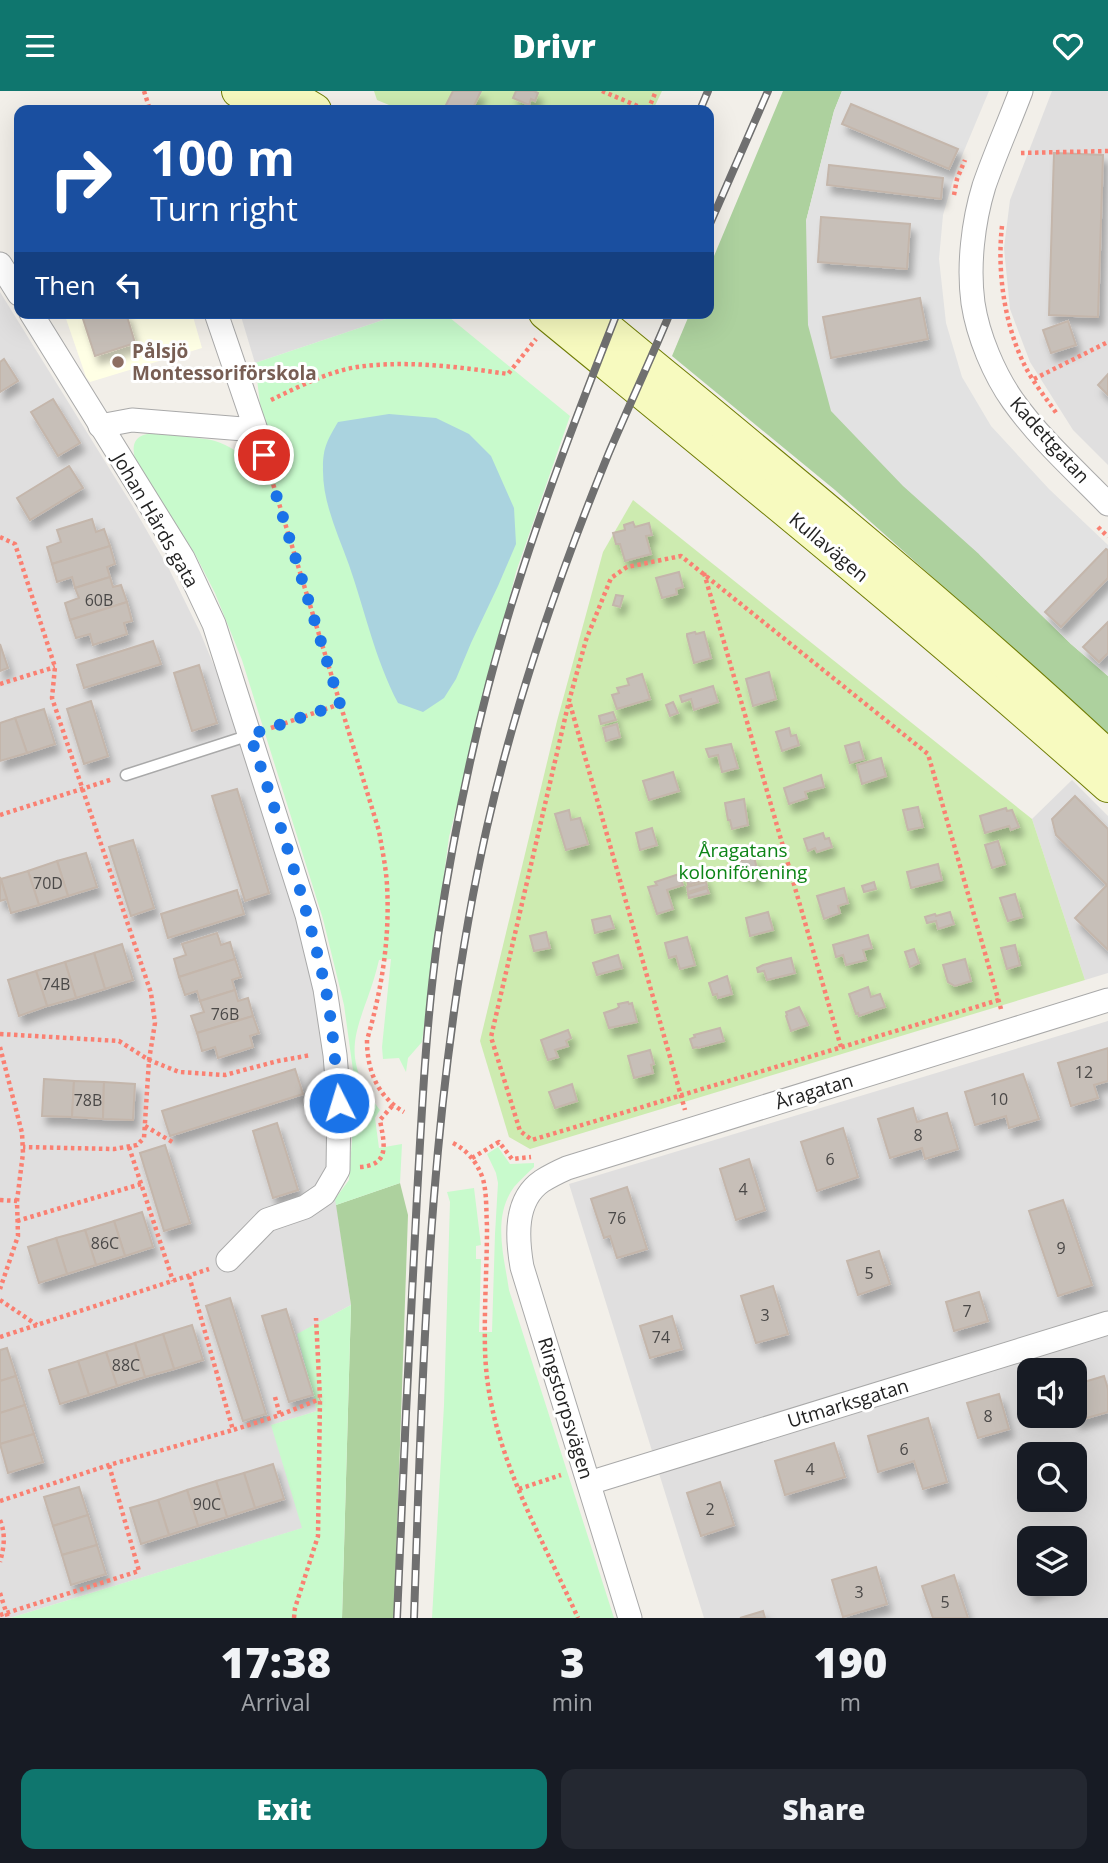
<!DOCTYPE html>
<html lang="en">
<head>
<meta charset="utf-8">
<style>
	body { margin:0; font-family:"Open Sans",sans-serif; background:#242831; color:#f1f3f6; height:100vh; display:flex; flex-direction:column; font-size:26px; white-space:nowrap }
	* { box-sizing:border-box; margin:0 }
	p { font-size:23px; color:#9ea1a6 }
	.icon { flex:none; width:38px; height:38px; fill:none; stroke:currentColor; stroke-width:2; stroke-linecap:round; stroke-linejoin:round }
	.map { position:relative; height:1527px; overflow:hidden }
	.panel { display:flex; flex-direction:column; background:#171b24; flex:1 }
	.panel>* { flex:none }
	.banner { position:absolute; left:14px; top:14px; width:700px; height:214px; border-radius:14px; box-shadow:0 7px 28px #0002; background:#1a4fa0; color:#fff; overflow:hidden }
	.buttons { position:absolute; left:1017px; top:1267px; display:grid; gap:14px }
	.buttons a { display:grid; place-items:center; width:70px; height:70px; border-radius:14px; background:#171b24; box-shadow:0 7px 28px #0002; font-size:35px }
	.pin { position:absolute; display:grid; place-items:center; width:60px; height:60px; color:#fff; margin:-30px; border:4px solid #fff; border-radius:50%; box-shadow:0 2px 7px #0007 }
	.me { position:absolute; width:77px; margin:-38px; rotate:355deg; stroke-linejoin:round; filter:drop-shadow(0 0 5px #0008) }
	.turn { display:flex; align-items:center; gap:24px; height:147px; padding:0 21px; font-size:32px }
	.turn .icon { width:91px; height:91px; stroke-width:2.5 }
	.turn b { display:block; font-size:49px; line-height:60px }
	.then { display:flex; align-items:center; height:66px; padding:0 21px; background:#0003; gap:14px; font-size:26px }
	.eta { display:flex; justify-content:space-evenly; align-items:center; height:119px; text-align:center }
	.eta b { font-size:42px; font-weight:800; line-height:49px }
	.cta { display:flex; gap:14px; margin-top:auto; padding:14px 21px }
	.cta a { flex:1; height:80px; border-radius:14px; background:#0f766e; color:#fff; font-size:28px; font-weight:800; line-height:80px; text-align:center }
	.cta a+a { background:#242831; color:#f1f3f6 }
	header { display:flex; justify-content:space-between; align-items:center; height:91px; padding:0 21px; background:#0f766e; color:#fff; font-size:32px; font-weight:800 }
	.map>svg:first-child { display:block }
</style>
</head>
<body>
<header><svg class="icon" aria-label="menu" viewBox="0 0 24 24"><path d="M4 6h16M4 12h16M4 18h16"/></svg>Drivr<svg class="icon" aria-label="heart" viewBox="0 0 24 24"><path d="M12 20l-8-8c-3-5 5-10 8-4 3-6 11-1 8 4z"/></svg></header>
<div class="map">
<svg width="1108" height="1527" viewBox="0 0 1108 1527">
	<defs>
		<filter id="shadow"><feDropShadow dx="4.5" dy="8" stdDeviation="3.5" flood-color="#0004"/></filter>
	</defs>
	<rect width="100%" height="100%" fill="#f2efe9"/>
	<!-- residential -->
	<g fill="#e0dfdf" fill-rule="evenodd">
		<path d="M1052 0H1108V374L1073 339 1030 271 1010 218 1004 157 1010 109Z"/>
		<path d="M0 201 132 414 169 478 200 541 241 640 301 826 329 957 331 1076 351 1214 298 1243 317 1320 272 1334 303 1437 10 1527H0Z"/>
		<path d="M240 222H404L255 272Z"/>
		<path d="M1072 689 1108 725V882L1085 889 1032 728Z"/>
		<path d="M1108 930V1527H704L569 1093ZM1029 1279H1074V1325H1029ZM1029 1363H1074V1409H1029ZM1029 1447H1074V1493H1029Z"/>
	</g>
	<!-- education -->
	<path fill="#ffffe5" d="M64 222H192L202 257 90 291 86 286Z"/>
	<!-- grass -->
	<g fill="#cdebb0">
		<path d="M374 0H662L653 19H401L377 9Z"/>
		<path d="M633 409 1032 728 1085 889 530 1058 509 1046 480 950 557 630 603 461Z"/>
	</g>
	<!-- forest -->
	<g fill="#add19e">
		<path d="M783 0H842L834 20 806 130 980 464 1071 553 1108 585V643L835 399 672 265 690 222H709V177Z"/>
		<path d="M400 1092 408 1124 394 1527H342L351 1214 336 1114Z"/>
	</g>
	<!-- park -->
	<g fill="#c8facc">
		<path d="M404 222H444L570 325 516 481 449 746 422 951 408 967 406 981 399 967 383 968 382 956 391 868 379 869C364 934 332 957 380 1019L375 1027 379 1057 402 1053 400 1092 336 1114 335 1108 349 1089 354 1021 353 979 344 914 323 828 242 569 215 502 195 463 136 371C124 334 161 342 182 345 193 347 205 347 215 350 232 355 252 371 266 382L278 378 261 321 255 272Z"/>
		<path d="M498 1056 510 1073 534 1072V1076C527 1083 520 1089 514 1096 492 1126 504 1165 509 1199L614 1527H432L444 1314 450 1111 447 1101 474 1097 481 1154 476 1155V1168H481L479 1241H492L495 1143 498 1092 496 1082 487 1063Z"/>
		<path d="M351 1214 342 1527H10L302 1437 271 1334 317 1320 297 1243Z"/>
	</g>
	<!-- parking -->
	<path fill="#e2e2e2" d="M842 0H989L956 79 943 124 939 168 946 232 962 286 991 335 1049 398 1108 454V585L1071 553 980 464 903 395 831 320 808 234 806 130 834 20Z"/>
	<!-- water -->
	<path fill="#aad3df" d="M389 323 436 327 469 343 491 365 514 417 516 453 498 495 471 552 456 588 444 607 423 621 398 612C375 568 365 520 349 474 338 443 322 411 323 376 323 356 328 348 338 331Z"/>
	<!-- building -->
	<g fill="#c7bfb8" stroke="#c4b6ab" stroke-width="2" filter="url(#shadow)">
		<path d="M453 0H481L472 19H452L445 16Z"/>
		<path d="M516 0H534L538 2 535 10 531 8 529 14 513 7Z"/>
		<path d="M851 13 958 58 949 78 842 33Z"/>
		<path d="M1054 62 1103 64 1098 226 1049 224Z"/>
		<path d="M829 74 943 87 941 108 827 94Z"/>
		<path d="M821 126 910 133 907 178 818 171Z"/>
		<path d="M920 207 928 248 831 267 823 226Z"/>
		<path d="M91 222H126L135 252 95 265 82 225Z"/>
		<path d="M1068 230 1076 254 1051 262 1043 239Z"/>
		<path d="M4 268 18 290 0 301V271Z"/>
		<path d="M1108 283V304L1098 294Z"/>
		<path d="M53 308 80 352 58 365 31 321Z"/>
		<path d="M69 375 83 397 30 429 17 407Z"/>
		<path d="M92 428 96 441 104 438 110 455 52 473 47 456 61 451 57 439Z"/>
		<path d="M633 431 635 436 649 432 652 444 646 445 651 463 625 470 620 453H616L613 442 625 439 624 434Z"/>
		<path d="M110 455 115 473 107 476 110 486 75 497 72 486 57 491 52 473Z"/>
		<path d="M1106 458 1108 459V487L1061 536 1045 521Z"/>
		<path d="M679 481 683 496 676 498 677 503 662 507 656 487Z"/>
		<path d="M110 486 113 496 121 494 127 511 70 529 65 512 79 507 75 497Z"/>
		<path d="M616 504 623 505 620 516 613 514Z"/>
		<path d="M127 511 132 530 124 532 127 543 93 554 90 543 76 547 70 529Z"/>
		<path d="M1108 531V562L1099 571 1083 556Z"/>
		<path d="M695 541 696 543 704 541 711 567 694 572 687 545V543Z"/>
		<path d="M153 550 161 573 84 597 77 574Z"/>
		<path d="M0 553 8 577 0 580Z"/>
		<path d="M199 574 217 632 192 640 174 582Z"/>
		<path d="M769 581 776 608 753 615 746 588Z"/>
		<path d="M642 583 650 608 617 618 612 604 619 602 617 597 629 594 627 588Z"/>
		<path d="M713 595 718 611 694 619 691 608 682 611 680 605Z"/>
		<path d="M91 610 108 665 84 673 67 618Z"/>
		<path d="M673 611 678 622 670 625 666 614Z"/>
		<path d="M44 618 55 653 27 662 15 627Z"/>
		<path d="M613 621 616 629 601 633 599 625Z"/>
		<path d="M15 627 27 662 0 670V632Z"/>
		<path d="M617 633 620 646 606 650 603 637Z"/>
		<path d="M789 637 791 645 796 644 799 654 782 660 776 641Z"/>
		<path d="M859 651 864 668 850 672 845 655Z"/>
		<path d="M731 653 738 677 722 681 718 664 709 666 706 658Z"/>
		<path d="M881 667 886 685 862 693 857 674Z"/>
		<path d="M673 681 679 700 649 709 643 690Z"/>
		<path d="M821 684 824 696 805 701 807 707 789 713 784 697Z"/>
		<path d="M237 698 269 802 245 810 212 705Z"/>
		<path d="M1075 705 1108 738V859L1075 827 1107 794 1056 744 1052 728Z"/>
		<path d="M744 708 748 734 732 738 730 729H728L725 712Z"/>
		<path d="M918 716 923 736 908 739 903 719Z"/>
		<path d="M1006 717 1007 720 1012 719 1019 736 1011 739 1009 735 985 742 980 725Z"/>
		<path d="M569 719 571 729 580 727 588 753 566 759 555 723Z"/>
		<path d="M652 737 657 754 640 759 636 742Z"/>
		<path d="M823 742 825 748 829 747 832 756 817 761 815 757 808 760 804 748Z"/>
		<path d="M133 749 154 817 131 825 109 756Z"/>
		<path d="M998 750 1005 773 992 777 985 754Z"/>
		<path d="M86 762 97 796 68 805 57 770Z"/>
		<path d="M754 766 759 785 751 787 749 780 742 782 739 770Z"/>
		<path d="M57 770 68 805 39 814 28 780Z"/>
		<path d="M938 773 942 789 911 797 907 781Z"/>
		<path d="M28 780 39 814 11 822 1 788Z"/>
		<path d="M679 783 683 794 667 799 673 818 657 823 648 796 657 794 655 791Z"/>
		<path d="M704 784 705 789 688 794 687 789Z"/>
		<path d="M0 786 7 808 0 810Z"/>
		<path d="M706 791 707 795 688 801 687 796Z"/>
		<path d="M874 791 876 798 864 801 862 795Z"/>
		<path d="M707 797 709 802 689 807 688 803Z"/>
		<path d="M844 797 848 812 838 815 840 822 824 828 817 805Z"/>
		<path d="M237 799 244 823 168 847 161 823Z"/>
		<path d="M1015 803 1022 826 1008 830 1000 807Z"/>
		<path d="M768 821 773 839 750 845 746 827Z"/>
		<path d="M950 821 954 833 938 838 936 830 927 832 925 826 935 823 936 825Z"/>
		<path d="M610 825 614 837 595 842 592 829Z"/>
		<path d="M546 841 550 857 534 860 530 845Z"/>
		<path d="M217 842 221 854 230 851 235 868 179 886 174 868 186 864 182 853Z"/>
		<path d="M868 844 872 857 863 859 866 869 846 874 843 864 836 866 833 854Z"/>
		<path d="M687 846 695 874 680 878 676 865 669 867 665 852Z"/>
		<path d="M122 853 133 889 105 898 94 862Z"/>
		<path d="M1015 854 1020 874 1007 878 1001 857Z"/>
		<path d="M914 858 919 872 910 876 905 861Z"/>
		<path d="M94 862 105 898 76 907 65 871Z"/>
		<path d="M618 864 622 877 597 884 593 872Z"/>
		<path d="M791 867 795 882 767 889 764 880 758 881 757 877 763 874Z"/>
		<path d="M235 868 241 886 232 889 235 899 200 910 197 900 185 904 179 886Z"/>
		<path d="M965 868 971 890 955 895 948 891 943 874Z"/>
		<path d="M65 871 76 907 47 915 36 880Z"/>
		<path d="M36 880 47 915 19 925 8 889Z"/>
		<path d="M727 885 732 903 718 907 717 903 713 904 709 892Z"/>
		<path d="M868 896 871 906 880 903 885 916 859 925 858 922 856 923 849 903Z"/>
		<path d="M235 899 238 910 248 907 253 925 197 942 191 925 204 921 200 910Z"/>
		<path d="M628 911 629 913 632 912 637 931 609 937 604 922 616 918 619 916 618 913Z"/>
		<path d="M799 916 808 934 791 940 786 925 787 924 786 921Z"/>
		<path d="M253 925 259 942 250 945 253 956 218 967 215 956 202 960 197 942Z"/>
		<path d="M720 937 724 950 698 957 697 956 693 957 690 948 695 946 694 944Z"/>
		<path d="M568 939 571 947 566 950 568 955 555 959 558 966 548 969 541 949Z"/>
		<path d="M1108 957V990L1094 994 1098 1007 1071 1015 1058 972Z"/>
		<path d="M650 959 654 973 651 974 653 982 634 987 628 965Z"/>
		<path d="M295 978 303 1003 170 1045 162 1020Z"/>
		<path d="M1023 983 1039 1028 1009 1037 1006 1025 975 1034 965 1001Z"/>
		<path d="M44 988 74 990 72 1026 42 1025Z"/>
		<path d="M74 990 104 991 103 1028 72 1026Z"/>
		<path d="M104 991 135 993 133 1029 103 1028Z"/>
		<path d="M572 993 577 1010 555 1017 549 1001Z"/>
		<path d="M913 1017 917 1031 947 1022 958 1058 925 1068 922 1057 890 1067 878 1028Z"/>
		<path d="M277 1032 298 1099 273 1107 253 1040Z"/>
		<path d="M843 1037 858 1086 817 1100 801 1051Z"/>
		<path d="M165 1054 190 1132 164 1140 140 1062Z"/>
		<path d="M749 1068 765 1119 736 1129 720 1078Z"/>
		<path d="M627 1096 647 1158 617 1167 610 1145 604 1147 591 1108Z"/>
		<path d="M1063 1109 1092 1194 1058 1205 1029 1120Z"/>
		<path d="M142 1121 153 1156 125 1165 114 1130Z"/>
		<path d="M114 1130 125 1165 96 1174 85 1139Z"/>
		<path d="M85 1139 96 1174 67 1183 56 1147Z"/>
		<path d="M56 1147 67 1183 39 1192 28 1156Z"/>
		<path d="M879 1160 890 1193 858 1204 847 1170Z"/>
		<path d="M773 1195 788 1243 756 1252 741 1205Z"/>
		<path d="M979 1201 988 1230 954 1240 946 1211Z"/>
		<path d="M230 1207 266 1323 243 1330 206 1215Z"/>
		<path d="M286 1218 313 1304 289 1311 262 1225Z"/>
		<path d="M672 1225 682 1258 650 1267 640 1235Z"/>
		<path d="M192 1234 203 1269 174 1278 163 1243Z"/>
		<path d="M163 1243 174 1278 145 1286 135 1252Z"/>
		<path d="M135 1252 145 1286 117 1295 106 1261Z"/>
		<path d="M7 1257 16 1285 0 1290V1259Z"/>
		<path d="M106 1261 117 1295 89 1304 78 1270Z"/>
		<path d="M78 1270 89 1304 60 1313 49 1279Z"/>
		<path d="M16 1285 25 1314 0 1322V1290Z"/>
		<path d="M1104 1285 1108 1298V1321L1076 1330 1074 1324V1294Z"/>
		<path d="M999 1303 1009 1338 978 1347 967 1312Z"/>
		<path d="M25 1314 34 1343 0 1353V1322Z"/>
		<path d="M928 1327 947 1391 923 1398 914 1370 878 1381 868 1345Z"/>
		<path d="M34 1343 43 1371 8 1382 0 1353Z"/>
		<path d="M834 1352 845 1386 785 1404 775 1370Z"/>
		<path d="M273 1373 284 1408 255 1417 244 1382Z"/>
		<path d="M244 1382 255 1417 227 1426 216 1390Z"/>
		<path d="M216 1390 227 1426 198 1435 187 1399Z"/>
		<path d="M720 1391 734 1434 701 1445 687 1402Z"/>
		<path d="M79 1396 88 1424 53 1435 44 1406Z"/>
		<path d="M187 1399 198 1435 169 1444 158 1409Z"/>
		<path d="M158 1409 169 1444 141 1453 130 1417Z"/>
		<path d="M88 1424 97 1454 62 1464 53 1435Z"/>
		<path d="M1058 1437 1061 1447H1029V1465L1024 1448Z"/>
		<path d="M97 1454 106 1483 71 1494 62 1464Z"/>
		<path d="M876 1476 887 1513 843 1526 832 1489Z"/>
		<path d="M1029 1478V1493H1059L1030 1502 1024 1480Z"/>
		<path d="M954 1484 968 1527H933L922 1495Z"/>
		<path d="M763 1520 765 1527H740Z"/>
	</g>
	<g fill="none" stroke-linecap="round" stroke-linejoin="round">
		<!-- lane casing -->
		<g stroke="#a9a9a9" stroke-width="13">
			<path id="lane" d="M126 684 250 644"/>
		</g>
		<!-- street casing -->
		<g stroke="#a9a9a9" stroke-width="25">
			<g id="street">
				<path d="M1021 0C1009 32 995 63 984 95 973 131 968 175 973 212 978 245 994 283 1013 310 1040 348 1076 380 1108 413"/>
				<path d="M0 173 19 203"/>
				<path d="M31 222 183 467 214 533 307 824 325 898 335 964 339 1012 338 1079 324 1103 305 1116 267 1129 228 1169"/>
				<path d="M100 335 132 329 256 339 216 222"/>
				<path d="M589 1392 1108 1232"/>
				<path d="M630 1527 522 1176C517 1147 514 1109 542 1090 550 1085 558 1081 567 1077L1108 909"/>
			</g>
		</g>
		<!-- secondary casing -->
		<g stroke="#707d05" stroke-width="34">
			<g id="secondary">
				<path d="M238 0 270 19"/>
				<path d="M284 0 315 19"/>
				<path d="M545 222C735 378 925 532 1108 695"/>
				<path d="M589 222C764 367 942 510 1108 665"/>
			</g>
		</g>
		<!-- path -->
		<g stroke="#fa8072" stroke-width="4.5" stroke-dasharray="3.5 3.5" stroke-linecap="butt">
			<path d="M144 0 150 19"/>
			<path d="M602 0 647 19"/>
			<path d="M648 19 656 0"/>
			<path d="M1021 62 1108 60"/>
			<path d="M954 104 957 88 965 69"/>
			<path d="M1002 135C997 179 1004 232 1024 273 1032 290 1046 307 1057 323"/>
			<path d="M1034 288 1108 251"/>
			<path d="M271 309C298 296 327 281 357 276 406 269 460 276 508 283L536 248"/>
			<path d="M263 360 379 740C382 758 386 776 387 794 390 847 382 898 367 949 367 979 377 1005 404 1021"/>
			<path d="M1098 436 1108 446"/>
			<path d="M0 446 15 453 55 576 52 607 151 902 155 932 149 969 144 1047 137 1054 114 1058 23 1056"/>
			<path d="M704 482 841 956"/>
			<path d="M0 593 55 576"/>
			<path d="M570 613 685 1019"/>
			<path d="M271 637 340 613"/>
			<path d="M0 724 113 688"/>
			<path d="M999 909 532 1049 520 1040 491 946 569 610 586 549 611 487 627 476 681 465 928 663 1001 918"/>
			<path d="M0 943 119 950 149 969 179 981 225 984 278 970 311 964"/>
			<path d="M0 956 22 1042 23 1062 17 1110"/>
			<path d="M145 1035 174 1052"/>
			<path d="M453 1052C468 1060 477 1071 483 1088 487 1103 486 1120 487 1135 487 1176 484 1217 485 1258 487 1355 539 1440 578 1527"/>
			<path d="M129 1056 173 1190"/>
			<path d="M472 1067 499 1051 512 1068 531 1066"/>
			<path d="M360 1076C391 1074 384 1052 380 1029L393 1014"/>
			<path d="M0 1109 17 1110 18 1145 0 1198"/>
			<path d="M17 1130 141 1093"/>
			<path d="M189 1185 233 1339 280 1324 320 1308"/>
			<path d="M0 1209 37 1234"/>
			<path d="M0 1246 209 1178"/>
			<path d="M275 1306 280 1324"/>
			<path d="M519 1398 561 1384"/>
			<path d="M0 1410 109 1374 233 1339"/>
			<path d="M0 1429C6 1444 4 1456 0 1471"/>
			<path d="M0 1502 8 1527"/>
			<path d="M0 1524 139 1480 109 1374"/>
			<path d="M294 1527 295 1517 318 1445 320 1308 316 1227"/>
		</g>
		<!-- lane -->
		<use href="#lane" stroke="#fff" stroke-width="10"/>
		<!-- street -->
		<use href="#street" stroke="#fff" stroke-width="23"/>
		<!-- secondary -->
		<use href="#secondary" stroke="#f7fabf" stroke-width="32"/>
		<!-- rail casing -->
		<g stroke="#707070" stroke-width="8">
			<g id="rail">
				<path d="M700 19 708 0"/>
				<path d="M709 135 768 0"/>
				<path d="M397 1527C403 1386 409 1246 417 1105 422 1018 426 931 438 845 456 726 481 607 518 493 547 401 582 311 617 222"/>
				<path d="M414 1527C423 1263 429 995 487 736 516 609 559 484 608 364 628 317 650 270 670 222"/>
			</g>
		</g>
		<!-- rail -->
		<use href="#rail" stroke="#fff" stroke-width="5" stroke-dasharray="16" stroke-linecap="butt"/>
	</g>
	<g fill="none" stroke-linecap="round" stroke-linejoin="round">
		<!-- route -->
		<path stroke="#1a73e8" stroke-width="12" stroke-dasharray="0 21.6" d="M264 364 340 613 250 644C278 727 306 810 325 895 333 933 335 973 339 1012"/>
	</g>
	<!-- markers -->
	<circle fill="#8d6e63" stroke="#fff" stroke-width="2.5" cx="118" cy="271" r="7"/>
	<g text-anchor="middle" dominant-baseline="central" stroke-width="6" stroke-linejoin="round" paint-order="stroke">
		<!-- number labels -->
		<g font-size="16" fill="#4b4948">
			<text x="99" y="509">60B</text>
			<text x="48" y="792">70D</text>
			<text x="56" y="893">74B</text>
			<text x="225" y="923">76B</text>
			<text x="1084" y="981">12</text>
			<text x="999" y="1008">10</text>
			<text x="88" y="1009">78B</text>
			<text x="918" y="1044">8</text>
			<text x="830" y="1068">6</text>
			<text x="743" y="1098">4</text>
			<text x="617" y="1127">76</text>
			<text x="105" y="1152">86C</text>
			<text x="1061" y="1157">9</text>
			<text x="869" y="1182">5</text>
			<text x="967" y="1220">7</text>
			<text x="765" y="1224">3</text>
			<text x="661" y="1246">74</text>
			<text x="126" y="1274">88C</text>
			<text x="988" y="1325">8</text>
			<text x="904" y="1358">6</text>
			<text x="810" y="1378">4</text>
			<text x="207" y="1413">90C</text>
			<text x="710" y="1418">2</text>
			<text x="859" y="1501">3</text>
			<text x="945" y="1511">5</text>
		</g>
		<!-- education labels -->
		<g font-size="19" font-weight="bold" fill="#785e54" stroke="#fff" text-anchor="start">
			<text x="132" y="260">Pålsjö<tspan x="132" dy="22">Montessoriförskola</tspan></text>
		</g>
		<!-- street labels -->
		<g font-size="19" fill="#222" stroke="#fff">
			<text transform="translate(1050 349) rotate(48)">Kadettgatan</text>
			<text transform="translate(156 429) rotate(60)">Johan Hårds gata</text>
			<text transform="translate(829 456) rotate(40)">Kullavägen</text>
			<text transform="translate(814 1000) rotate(-17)">Åragatan</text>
			<text transform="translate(848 1312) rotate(-17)">Utmarksgatan</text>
			<text transform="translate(566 1317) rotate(73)">Ringstorpsvägen</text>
		</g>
		<!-- park labels -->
		<g font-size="19" fill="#0c8416" stroke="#fff">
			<text x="743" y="759">Åragatans<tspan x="743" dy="22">koloniförening</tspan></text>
		</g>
	</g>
</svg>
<div class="buttons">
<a><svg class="icon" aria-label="sound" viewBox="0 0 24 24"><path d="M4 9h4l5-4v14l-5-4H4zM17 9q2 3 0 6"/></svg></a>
<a><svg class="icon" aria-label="search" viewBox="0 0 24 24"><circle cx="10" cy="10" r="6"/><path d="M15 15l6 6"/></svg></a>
<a><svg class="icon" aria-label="layers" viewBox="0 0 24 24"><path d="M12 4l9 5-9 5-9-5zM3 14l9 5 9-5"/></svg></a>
</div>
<div class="pin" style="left:264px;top:364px;background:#d93025"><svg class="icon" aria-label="arrive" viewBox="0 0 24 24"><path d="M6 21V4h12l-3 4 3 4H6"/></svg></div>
<svg class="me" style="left:339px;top:1012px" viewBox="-20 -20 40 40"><circle r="17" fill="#1a73e8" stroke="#fff" stroke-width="3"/><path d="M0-11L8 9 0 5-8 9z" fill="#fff"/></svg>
<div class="banner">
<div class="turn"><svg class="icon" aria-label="right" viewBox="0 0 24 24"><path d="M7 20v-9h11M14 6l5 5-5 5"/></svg><div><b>100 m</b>Turn right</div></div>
<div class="then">Then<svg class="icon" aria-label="left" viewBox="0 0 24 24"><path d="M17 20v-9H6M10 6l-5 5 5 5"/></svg></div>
</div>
</div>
<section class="panel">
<div class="eta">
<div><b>17:38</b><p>Arrival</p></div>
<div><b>3</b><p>min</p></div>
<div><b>190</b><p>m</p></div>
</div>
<div class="cta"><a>Exit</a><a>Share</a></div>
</section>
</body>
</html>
